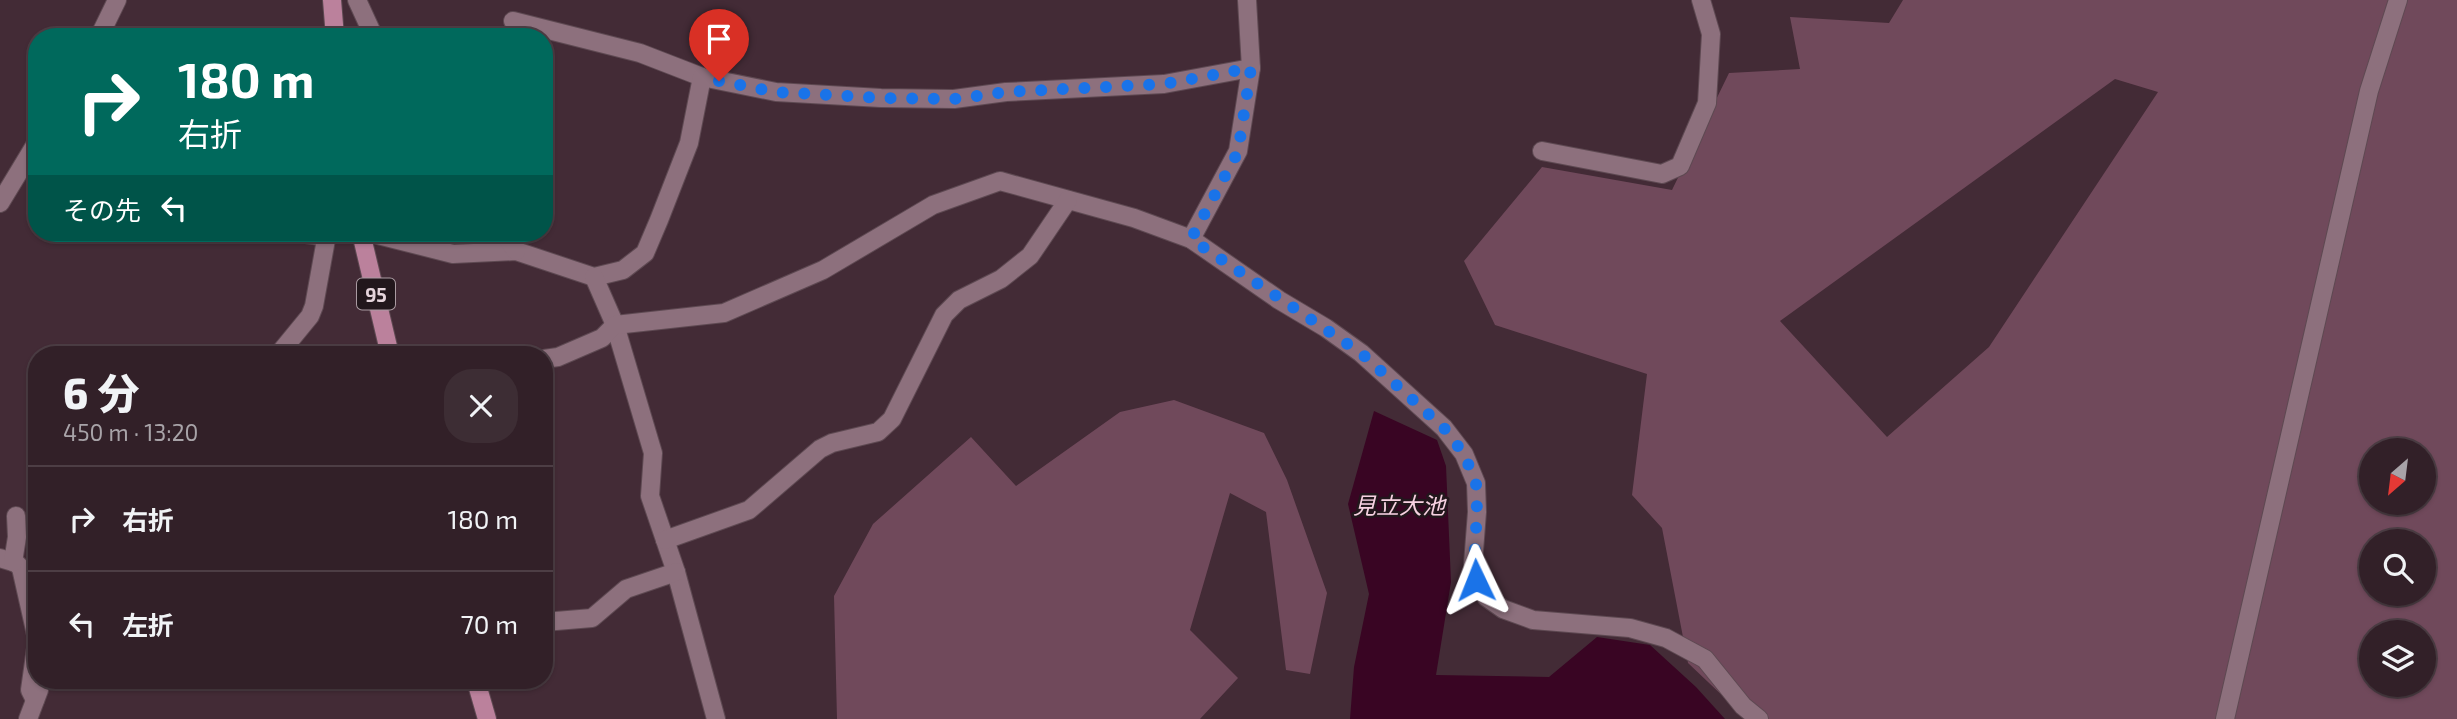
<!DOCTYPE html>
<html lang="ja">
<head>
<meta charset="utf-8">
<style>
	body { margin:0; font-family:"Exo 2","Noto Sans JP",sans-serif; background:#3d2d34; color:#f1f3f6; height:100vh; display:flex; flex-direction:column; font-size:26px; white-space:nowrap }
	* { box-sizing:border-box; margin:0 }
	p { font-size:23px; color:#a8a3a8 }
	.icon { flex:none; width:38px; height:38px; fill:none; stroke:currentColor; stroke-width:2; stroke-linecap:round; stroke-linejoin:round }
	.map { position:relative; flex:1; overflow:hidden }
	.panel { position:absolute; left:28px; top:346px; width:525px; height:343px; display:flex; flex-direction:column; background:#322028; border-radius:28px; box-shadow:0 2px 5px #0004,0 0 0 2px #4d3e45 }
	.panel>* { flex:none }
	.banner { position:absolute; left:28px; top:28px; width:525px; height:214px; border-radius:28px; box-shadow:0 2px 5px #0004,0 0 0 2px #4d3e45; background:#00695c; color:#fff; overflow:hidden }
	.needle { width:46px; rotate:208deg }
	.tools { position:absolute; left:2359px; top:438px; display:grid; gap:14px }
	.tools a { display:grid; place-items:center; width:77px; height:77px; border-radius:50%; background:#322028; box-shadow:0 2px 5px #0004,0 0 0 2px #4d3e45; font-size:35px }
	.pin { position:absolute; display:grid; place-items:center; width:60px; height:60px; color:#fff; margin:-72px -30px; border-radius:50% 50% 50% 0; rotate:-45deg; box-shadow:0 0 7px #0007 }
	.pin .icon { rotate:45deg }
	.me { position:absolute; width:77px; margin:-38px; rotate:358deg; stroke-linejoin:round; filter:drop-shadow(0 0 5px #0008) }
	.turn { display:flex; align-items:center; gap:24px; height:147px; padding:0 35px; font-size:32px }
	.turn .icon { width:91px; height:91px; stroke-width:2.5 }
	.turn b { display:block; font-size:49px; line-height:60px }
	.then { display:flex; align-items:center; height:66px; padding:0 35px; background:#0003; gap:14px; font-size:26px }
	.round { display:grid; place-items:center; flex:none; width:74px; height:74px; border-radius:28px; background:#3d2d34 }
	.headline { display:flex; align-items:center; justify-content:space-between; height:119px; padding:0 35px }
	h1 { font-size:42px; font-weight:800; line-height:52px }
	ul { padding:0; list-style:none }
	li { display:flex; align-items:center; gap:21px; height:105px; padding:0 35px; border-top:2px solid #4d3e45 }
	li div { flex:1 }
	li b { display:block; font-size:26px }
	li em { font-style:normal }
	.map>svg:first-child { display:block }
</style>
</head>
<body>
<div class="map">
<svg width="2457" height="719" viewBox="0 0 2457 719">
	<rect width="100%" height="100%" fill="#432b36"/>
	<!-- green -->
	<g fill="#70495b" fill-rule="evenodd">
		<path d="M1903 0H2457V719H1747L1688 663 1662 528 1632 495 1647 374 1495 325 1464 261 1542 167 1672 190 1729 73 1800 69 1790 17 1889 23ZM2115 79 2158 92 1989 347 1887 437 1780 321ZM2371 450H2424V502H2371ZM2371 541H2424V593H2371ZM2371 632H2424V684H2371Z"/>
		<path d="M1174 400 1264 433 1287 480 1327 593 1310 674 1286 670 1266 512 1230 493 1190 630 1238 678 1200 719H837L834 596 873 524 971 437 1016 486 1120 412Z"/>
	</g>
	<!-- water -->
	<path fill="#390523" d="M1374 411 1437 440 1446 466 1451 582 1436 675 1549 677 1597 637 1650 645 1696 687 1725 719H1350L1354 667 1369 594 1348 504Z"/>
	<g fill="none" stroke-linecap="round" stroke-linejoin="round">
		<!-- minor casing -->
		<g stroke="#5e4952" stroke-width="20">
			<g id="minor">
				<path d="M357 0 374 37"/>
				<path d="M513 21 640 53 702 77 776 92 881 98 954 99 1006 92 1164 84 1251 68"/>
				<path d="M99 37 117 0"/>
				<path d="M1542 151 1662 174 1680 166 1707 103 1711 34 1701 0"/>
				<path d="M0 203 37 142"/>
				<path d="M298 233 321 236 334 233"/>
				<path d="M370 233 453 254 516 251 594 277 623 270 645 253 659 220 689 143 702 77"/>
				<path d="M503 233 516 251"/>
				<path d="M1191 239 1238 151 1251 68 1247 0"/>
				<path d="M594 277 615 325 653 453 650 496 676 572 716 719"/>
				<path d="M278 355 310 316 314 306 327 234"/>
				<path d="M544 359 558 357 602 338 615 325 724 313 823 270 933 205 1000 181 1134 218 1191 239 1279 300 1326 328 1361 353 1444 428 1464 454 1476 483 1477 512 1473 564 1476 580 1486 597 1503 609 1533 620 1630 628 1666 638 1705 659 1743 706 1759 719"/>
				<path d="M665 540 749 510 820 449 832 443 878 432 892 419 944 315 959 300 1001 279 1030 256 1068 200"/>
				<path d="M0 558 16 563 21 568 37 639"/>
				<path d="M13 562 17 537 16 516"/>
				<path d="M544 622 592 618 626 589 676 572"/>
				<path d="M35 700 30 690 37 641"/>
				<path d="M28 719 39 690"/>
				<path d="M2225 719 2369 91 2398 0"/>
			</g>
		</g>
		<!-- major casing -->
		<g stroke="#5e4952" stroke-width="20">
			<g id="major">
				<path d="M332 0 335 37"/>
				<path d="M361 233 390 355"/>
				<path d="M476 681 487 719"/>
			</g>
		</g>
		<!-- minor -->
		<use href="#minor" stroke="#8d707d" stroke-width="18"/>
		<!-- major -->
		<use href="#major" stroke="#bb819c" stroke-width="18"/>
	</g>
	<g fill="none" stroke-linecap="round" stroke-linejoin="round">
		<!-- route -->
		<path stroke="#1a73e8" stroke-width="12" stroke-dasharray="0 21.6" d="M719 81 776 92 881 98 954 99 1006 92 1164 84 1251 68 1238 152 1191 239 1361 353 1444 428 1464 454 1476 483 1477 512 1474 564 1476 580"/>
	</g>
	<g text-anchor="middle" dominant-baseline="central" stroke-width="5" stroke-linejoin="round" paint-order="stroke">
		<!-- shield labels -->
		<rect fill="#22171c" stroke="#aa9ba2" stroke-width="2" x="357" y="278.5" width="38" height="31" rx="5"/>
		<g font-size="19" font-weight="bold" fill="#e5d4db">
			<text x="376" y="294">95</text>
		</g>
		<!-- water labels -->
		<g font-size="23" font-style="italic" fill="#f7d1e1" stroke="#22171c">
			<text x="1399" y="505">見立大池</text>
		</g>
	</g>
</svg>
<div class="tools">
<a><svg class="needle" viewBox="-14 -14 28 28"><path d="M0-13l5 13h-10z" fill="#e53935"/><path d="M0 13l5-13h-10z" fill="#a8a3a8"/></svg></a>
<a><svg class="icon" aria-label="search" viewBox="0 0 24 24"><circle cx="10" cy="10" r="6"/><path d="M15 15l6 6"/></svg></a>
<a><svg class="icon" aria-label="layers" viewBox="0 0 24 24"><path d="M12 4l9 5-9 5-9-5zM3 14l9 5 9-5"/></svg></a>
</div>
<div class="pin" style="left:719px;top:81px;background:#d93025"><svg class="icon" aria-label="arrive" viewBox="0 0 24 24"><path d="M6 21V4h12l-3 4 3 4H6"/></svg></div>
<svg class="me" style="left:1476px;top:580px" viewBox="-20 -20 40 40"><path d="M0-17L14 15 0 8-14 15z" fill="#1a73e8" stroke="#fff" stroke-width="4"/></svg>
<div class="banner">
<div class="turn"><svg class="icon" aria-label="right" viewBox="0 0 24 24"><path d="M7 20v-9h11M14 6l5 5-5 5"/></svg><div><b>180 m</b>右折</div></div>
<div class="then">その先<svg class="icon" aria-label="left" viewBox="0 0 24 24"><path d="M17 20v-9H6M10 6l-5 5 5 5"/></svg></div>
</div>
<section class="panel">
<div class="headline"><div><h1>6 分</h1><p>450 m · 13:20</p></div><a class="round"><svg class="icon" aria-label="close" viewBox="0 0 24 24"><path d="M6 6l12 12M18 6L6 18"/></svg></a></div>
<ul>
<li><svg class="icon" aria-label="right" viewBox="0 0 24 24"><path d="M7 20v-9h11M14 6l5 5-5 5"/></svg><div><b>右折</b></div><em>180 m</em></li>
<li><svg class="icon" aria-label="left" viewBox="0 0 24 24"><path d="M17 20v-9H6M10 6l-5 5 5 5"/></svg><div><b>左折</b></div><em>70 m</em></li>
</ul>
</section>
</div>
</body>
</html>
